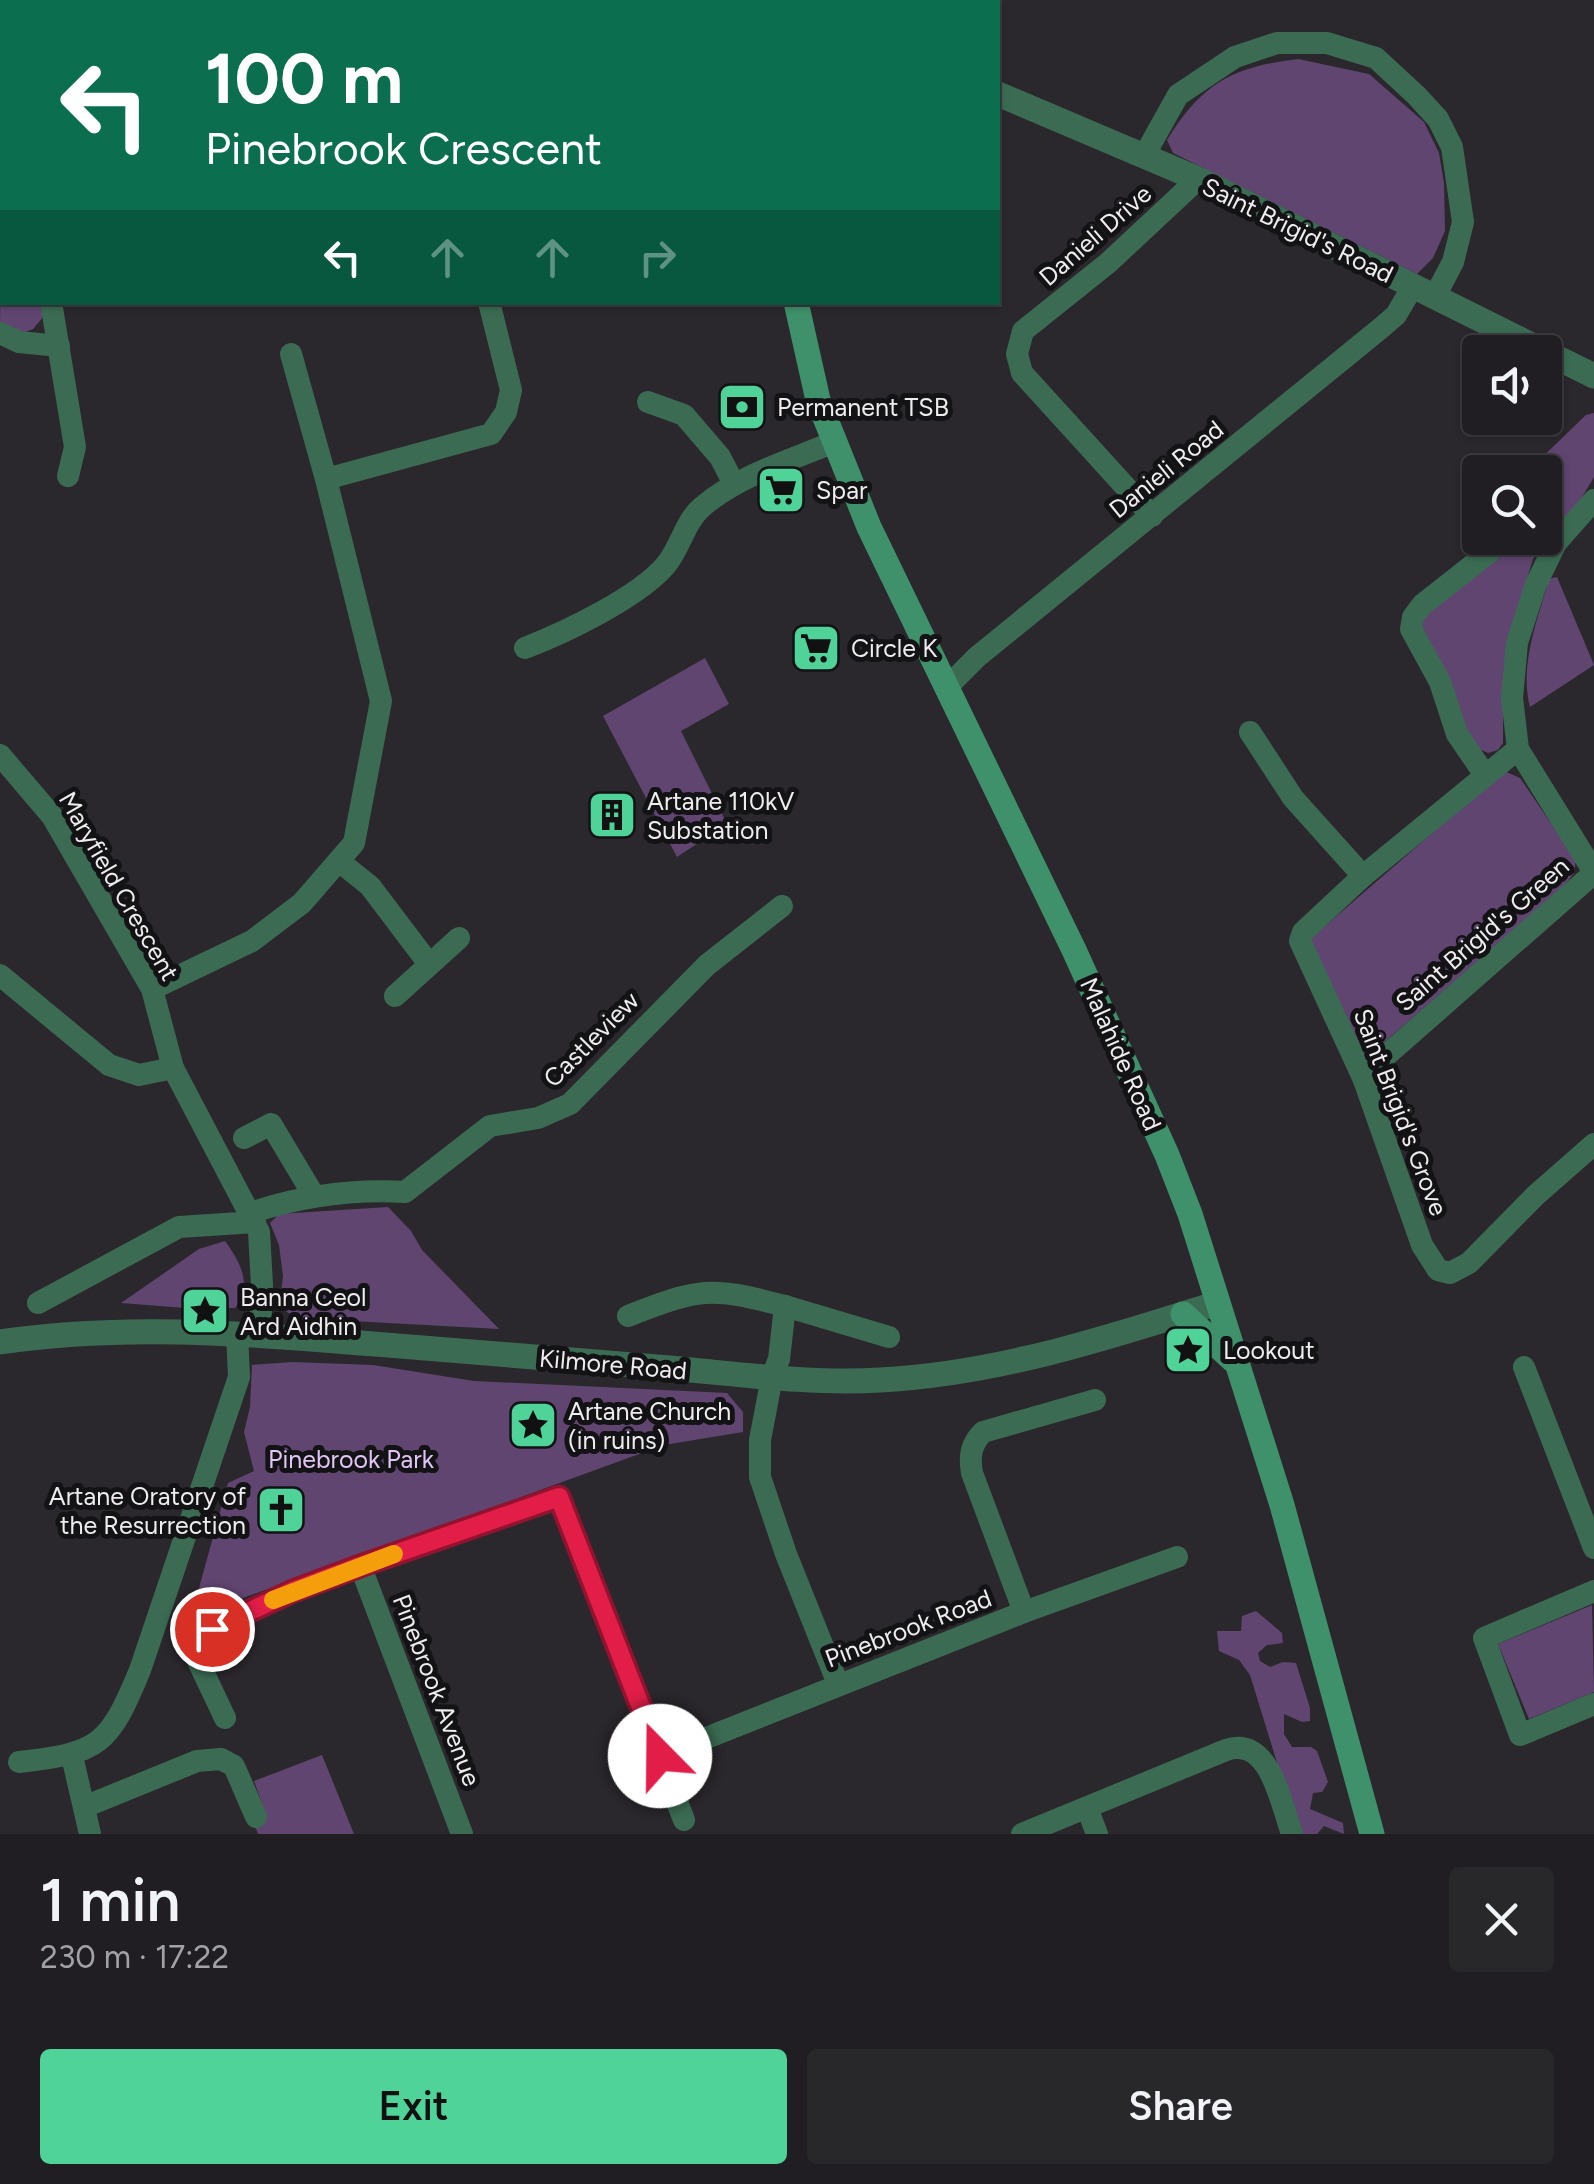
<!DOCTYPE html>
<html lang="en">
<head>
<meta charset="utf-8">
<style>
	body { margin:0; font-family:Figtree,sans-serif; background:#28272a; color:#f1f3f6; height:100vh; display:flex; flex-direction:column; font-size:38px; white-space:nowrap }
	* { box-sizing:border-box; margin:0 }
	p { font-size:32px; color:#a2a2a5 }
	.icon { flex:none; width:55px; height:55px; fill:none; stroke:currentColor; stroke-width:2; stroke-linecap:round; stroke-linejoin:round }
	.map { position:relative; height:1834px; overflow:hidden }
	.sheet { display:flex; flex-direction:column; background:#201e22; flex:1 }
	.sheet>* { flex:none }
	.banner { position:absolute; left:0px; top:0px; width:1000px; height:305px; box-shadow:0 2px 8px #0004,0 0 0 2px #3d3c40; background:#0b6e4f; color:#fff; overflow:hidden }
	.tools { position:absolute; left:1462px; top:335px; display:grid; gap:20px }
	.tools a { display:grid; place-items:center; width:100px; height:100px; border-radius:10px; background:#201e22; box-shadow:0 2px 8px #0004,0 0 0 2px #3d3c40; font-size:50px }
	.pin { position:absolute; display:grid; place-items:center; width:85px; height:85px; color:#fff; margin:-42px; border:5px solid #fff; border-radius:50%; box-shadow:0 2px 10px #0007 }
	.me { position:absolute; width:110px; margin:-55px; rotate:338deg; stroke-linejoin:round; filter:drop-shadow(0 0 8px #0008) }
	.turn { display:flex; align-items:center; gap:35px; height:210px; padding:0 40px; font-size:45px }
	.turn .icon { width:130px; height:130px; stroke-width:2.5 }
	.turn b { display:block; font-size:70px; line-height:85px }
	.lanes { display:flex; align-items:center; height:95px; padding:0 40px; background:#0003; justify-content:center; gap:50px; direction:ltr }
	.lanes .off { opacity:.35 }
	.round { display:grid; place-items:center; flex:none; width:105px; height:105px; border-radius:10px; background:#28272a }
	.headline { display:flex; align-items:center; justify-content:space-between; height:170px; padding:0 40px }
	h1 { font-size:60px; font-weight:600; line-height:75px }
	.cta { display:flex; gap:20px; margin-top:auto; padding:20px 40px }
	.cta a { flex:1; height:115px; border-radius:10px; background:#50d398; color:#111; font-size:40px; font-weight:600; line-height:115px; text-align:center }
	.cta a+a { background:#28272a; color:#f1f3f6 }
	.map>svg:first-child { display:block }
</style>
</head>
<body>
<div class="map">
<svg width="1594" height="1834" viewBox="0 0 1594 1834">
	<rect width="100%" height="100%" fill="#2b282d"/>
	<!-- green -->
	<g fill="#604570">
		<path d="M1298 59 1369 74 1424 122 1439 153 1444 183 1445 231 1433 258 1417 274 1173 153 1167 140C1202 83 1232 67 1298 59Z"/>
		<path d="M2 210V302L41 303 44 316 33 329 23 333 0 324Z"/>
		<path d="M1594 413V477L1576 507 1533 559 1512 627 1503 693V743L1498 750 1488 753 1475 747 1419 628 1422 616 1523 538H1545V520L1556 506V487L1545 478V472H1537L1532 467 1586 415Z"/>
		<path d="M1557 577 1594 665 1530 707C1519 666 1538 618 1549 579Z"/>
		<path d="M705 658 729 704 681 731 727 824 677 857 603 716Z"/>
		<path d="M1504 771 1520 778 1576 860 1574 873 1564 886 1365 1059 1309 940Z"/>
		<path d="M388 1207 411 1231 422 1250 499 1329 296 1318 284 1310 280 1302 283 1276 279 1245 270 1223 279 1214Z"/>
		<path d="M225 1241C240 1262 253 1284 235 1308L198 1309 121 1303 199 1249Z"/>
		<path d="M292 1362 373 1365 474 1381 727 1393 743 1412V1432L664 1445 191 1617 228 1483 254 1471 244 1432 250 1407 252 1365Z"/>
		<path d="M1592 1605 1594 1692 1529 1719 1498 1644Z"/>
		<path d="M1256 1611 1282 1633 1283 1643 1267 1645 1258 1653 1260 1661 1270 1667 1283 1662 1296 1663 1310 1708V1721L1302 1722 1284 1714V1734L1292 1747H1311L1317 1751 1328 1782 1322 1792 1313 1793 1310 1809 1343 1823 1344 1834 1324 1826 1317 1834H1299L1250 1675 1239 1660 1219 1651 1217 1631H1241L1242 1616Z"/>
		<path d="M322 1755 354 1834H258L253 1821 266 1815 254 1781Z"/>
	</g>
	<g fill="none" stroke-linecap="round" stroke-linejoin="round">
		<!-- minor -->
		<g stroke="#3b6c53" stroke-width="22">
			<path d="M476 0 477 2"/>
			<path d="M1144 156 1178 95 1235 57 1277 43H1327L1376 58 1417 96 1438 119 1452 147 1463 222 1453 262 1435 296"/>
			<path d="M51 302 75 447 68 476"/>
			<path d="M0 333 19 342 59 346"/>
			<path d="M291 354 326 479"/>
			<path d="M648 402 684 415 720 457 734 484"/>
			<path d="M1594 500 1556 543 1536 584 1517 643 1512 698 1518 749 1594 872"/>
			<path d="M1152 516 1022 373 1017 354 1023 331 1108 263 1198 179"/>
			<path d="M525 648C566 632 637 598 665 566 680 549 685 521 702 507 739 475 789 461 834 442"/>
			<path d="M946 688 977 657 1381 328 1396 315 1413 286"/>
			<path d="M1250 732 1293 798 1363 876"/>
			<path d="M1518 749 1363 876 1303 932 1300 941 1364 1080 1422 1245 1438 1270 1450 1273 1469 1263 1536 1195 1594 1144"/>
			<path d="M0 755 52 816 152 989 173 1068 259 1232 262 1285 260 1334"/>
			<path d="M1485 775 1457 734 1440 682 1411 629 1413 617 1422 605 1507 538"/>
			<path d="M340 862 370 886 429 964"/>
			<path d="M0 975 109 1065 139 1075 173 1068"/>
			<path d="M152 989 252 941 302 903 354 843 381 701 326 479 491 434 506 412 511 390 489 302"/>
			<path d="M395 996 459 938"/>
			<path d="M1364 1080 1372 1068 1594 873"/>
			<path d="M244 1138 271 1124 314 1196"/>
			<path d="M250 1213C301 1196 352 1189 405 1192L490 1126 538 1118 570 1104 707 965 782 906"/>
			<path d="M38 1303 179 1227 255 1222"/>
			<path d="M628 1316C700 1288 709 1286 785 1306"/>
			<path d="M1524 1367 1594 1548"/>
			<path d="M360 1565 462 1834"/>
			<path d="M1594 1591 1484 1638 1520 1735 1594 1704"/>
			<path d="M1024 1612 972 1473C969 1456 971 1444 983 1432L1095 1400"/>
			<path d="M838 1684 786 1554 760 1477V1440L772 1377 779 1359 785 1306 889 1337"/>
			<path d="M225 1718 198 1661 199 1647 212 1629 293 1591 360 1565 559 1497 684 1820"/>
			<path d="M72 1756 90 1834"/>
			<path d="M661 1756 1024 1612 1177 1557"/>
			<path d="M19 1762C100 1753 109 1745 140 1670L239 1377 237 1333"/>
			<path d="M84 1807 197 1761 221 1759 234 1766 256 1817"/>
			<path d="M1087 1808 1097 1834"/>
			<path d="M1022 1834 1226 1750C1270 1735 1281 1804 1292 1834"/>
		</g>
		<!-- tertiary -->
		<g stroke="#3b6c53" stroke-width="25">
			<path d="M984 0V2"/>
			<path d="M998 94 1198 179 1594 376"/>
			<path d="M0 194 2 193"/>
			<path d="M0 1342C121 1324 240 1333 361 1343 464 1351 567 1360 669 1368 739 1374 810 1384 880 1380 996 1374 1108 1338 1218 1303"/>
		</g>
		<!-- secondary -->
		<g stroke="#3e916a" stroke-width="25">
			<path d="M839 0 840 2"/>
			<path d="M739 2 740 0"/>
			<path d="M879 2 883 0"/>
			<path d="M796 302 818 400 869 527 1074 950 1167 1155 1190 1214 1282 1505 1372 1834"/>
			<path d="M1183 1314 1233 1360"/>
		</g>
	</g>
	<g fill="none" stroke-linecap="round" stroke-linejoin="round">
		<!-- route casing -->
		<g stroke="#92132f" stroke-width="25">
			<path id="route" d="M212 1629 293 1591 360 1566 559 1497 660 1756"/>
		</g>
		<!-- route -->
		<use href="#route" stroke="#e11d48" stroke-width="18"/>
		<!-- slow -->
		<path stroke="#f59e0b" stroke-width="18" d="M273 1600 394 1554"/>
	</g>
	<!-- icons -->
	<defs>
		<g id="bank-square" transform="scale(2.5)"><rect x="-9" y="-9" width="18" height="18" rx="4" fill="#50d398" stroke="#131214"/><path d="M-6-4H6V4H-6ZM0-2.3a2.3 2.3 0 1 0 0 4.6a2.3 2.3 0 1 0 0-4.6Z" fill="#111"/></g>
		<g id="supermarket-square" transform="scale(2.5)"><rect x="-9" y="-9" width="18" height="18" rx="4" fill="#50d398" stroke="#131214"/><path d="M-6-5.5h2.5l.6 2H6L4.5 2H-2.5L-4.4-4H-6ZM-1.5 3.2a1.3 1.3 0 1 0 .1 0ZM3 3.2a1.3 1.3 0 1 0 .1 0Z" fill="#111"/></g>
		<g id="building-square" transform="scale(2.5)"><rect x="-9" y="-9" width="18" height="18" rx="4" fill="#50d398" stroke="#131214"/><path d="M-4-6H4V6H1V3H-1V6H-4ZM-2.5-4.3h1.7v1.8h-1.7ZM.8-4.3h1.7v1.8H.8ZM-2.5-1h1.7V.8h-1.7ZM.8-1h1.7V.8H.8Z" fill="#111"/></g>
		<g id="sight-square" transform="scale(2.5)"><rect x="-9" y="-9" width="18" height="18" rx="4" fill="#50d398" stroke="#131214"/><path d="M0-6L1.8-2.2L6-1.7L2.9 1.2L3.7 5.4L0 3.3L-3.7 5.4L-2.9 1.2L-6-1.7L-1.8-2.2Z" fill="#111"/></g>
		<g id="church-square" transform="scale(2.5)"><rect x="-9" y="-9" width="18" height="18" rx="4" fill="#50d398" stroke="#131214"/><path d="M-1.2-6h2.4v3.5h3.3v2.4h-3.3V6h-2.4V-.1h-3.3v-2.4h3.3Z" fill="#111"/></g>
	</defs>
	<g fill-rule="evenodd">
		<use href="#bank-square" x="742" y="407"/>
		<use href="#supermarket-square" x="781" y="490"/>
		<use href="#supermarket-square" x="816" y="648"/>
		<use href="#building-square" x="612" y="815"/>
		<use href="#sight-square" x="205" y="1311"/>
		<use href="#sight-square" x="1188" y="1350"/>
		<use href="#sight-square" x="533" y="1425"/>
		<use href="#church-square" x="281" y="1510"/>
	</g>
	<g text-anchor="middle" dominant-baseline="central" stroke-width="10" stroke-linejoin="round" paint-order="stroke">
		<!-- street labels -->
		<g font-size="25" fill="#eeecef" stroke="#131214">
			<text transform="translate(1298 230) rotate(26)">Saint Brigid's Road</text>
			<text transform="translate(1095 235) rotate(-41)">Danieli Drive</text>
			<text transform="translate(1166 469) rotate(-39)">Danieli Road</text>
			<text transform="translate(119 886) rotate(60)">Maryfield Crescent</text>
			<text transform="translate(1482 934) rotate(-41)">Saint Brigid's Green</text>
			<text transform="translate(591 1039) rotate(-45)">Castleview</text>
			<text transform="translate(1121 1054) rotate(66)">Malahide Road</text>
			<text transform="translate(1401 1112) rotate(69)">Saint Brigid's Grove</text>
			<text transform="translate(613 1364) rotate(5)">Kilmore Road</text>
			<text transform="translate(908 1628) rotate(-21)">Pinebrook Road</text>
			<text transform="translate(437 1690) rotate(69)">Pinebrook Avenue</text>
		</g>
		<!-- poi labels -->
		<g font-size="25" fill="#eeecef" stroke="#131214" text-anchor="start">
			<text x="777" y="407">Permanent TSB</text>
			<text x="816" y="490">Spar</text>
			<text x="851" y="648">Circle K</text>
			<text x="647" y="801">Artane 110kV<tspan x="647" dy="29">Substation</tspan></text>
			<text x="240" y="1297">Banna Ceol<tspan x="240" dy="29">Ard Aidhin</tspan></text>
			<text x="1223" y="1350">Lookout</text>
			<text x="568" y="1411">Artane Church<tspan x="568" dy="29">(in ruins)</tspan></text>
			<text x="246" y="1496" text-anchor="end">Artane Oratory of<tspan x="246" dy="29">the Resurrection</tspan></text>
		</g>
		<!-- park labels -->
		<g font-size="25" fill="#e1c5f4" stroke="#131214">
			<text x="351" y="1459">Pinebrook Park</text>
		</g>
	</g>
</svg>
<div class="tools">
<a><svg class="icon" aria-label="sound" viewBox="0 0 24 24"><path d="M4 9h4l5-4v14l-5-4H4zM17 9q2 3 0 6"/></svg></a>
<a><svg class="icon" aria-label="search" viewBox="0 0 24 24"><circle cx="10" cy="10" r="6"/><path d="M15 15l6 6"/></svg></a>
</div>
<div class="pin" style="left:212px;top:1629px;background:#d93025"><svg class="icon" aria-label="arrive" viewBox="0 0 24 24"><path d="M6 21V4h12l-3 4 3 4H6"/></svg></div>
<svg class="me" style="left:660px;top:1756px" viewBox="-20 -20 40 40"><circle r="19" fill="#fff"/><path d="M0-13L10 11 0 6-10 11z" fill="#e11d48"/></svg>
<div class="banner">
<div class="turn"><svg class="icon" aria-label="left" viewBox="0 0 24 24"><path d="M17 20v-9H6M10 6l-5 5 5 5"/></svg><div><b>100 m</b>Pinebrook Crescent</div></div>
<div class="lanes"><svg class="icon" aria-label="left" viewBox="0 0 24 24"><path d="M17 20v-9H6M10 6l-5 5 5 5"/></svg><svg class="icon off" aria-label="ahead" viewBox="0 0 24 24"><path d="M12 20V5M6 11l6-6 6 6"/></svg><svg class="icon off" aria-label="ahead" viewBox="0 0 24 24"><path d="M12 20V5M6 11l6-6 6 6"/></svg><svg class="icon off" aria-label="right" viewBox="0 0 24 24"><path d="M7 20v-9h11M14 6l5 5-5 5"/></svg></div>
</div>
</div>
<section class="sheet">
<div class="headline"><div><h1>1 min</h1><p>230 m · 17:22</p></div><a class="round"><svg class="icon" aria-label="close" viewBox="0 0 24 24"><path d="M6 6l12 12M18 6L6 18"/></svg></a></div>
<div class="cta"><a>Exit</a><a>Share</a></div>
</section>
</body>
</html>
